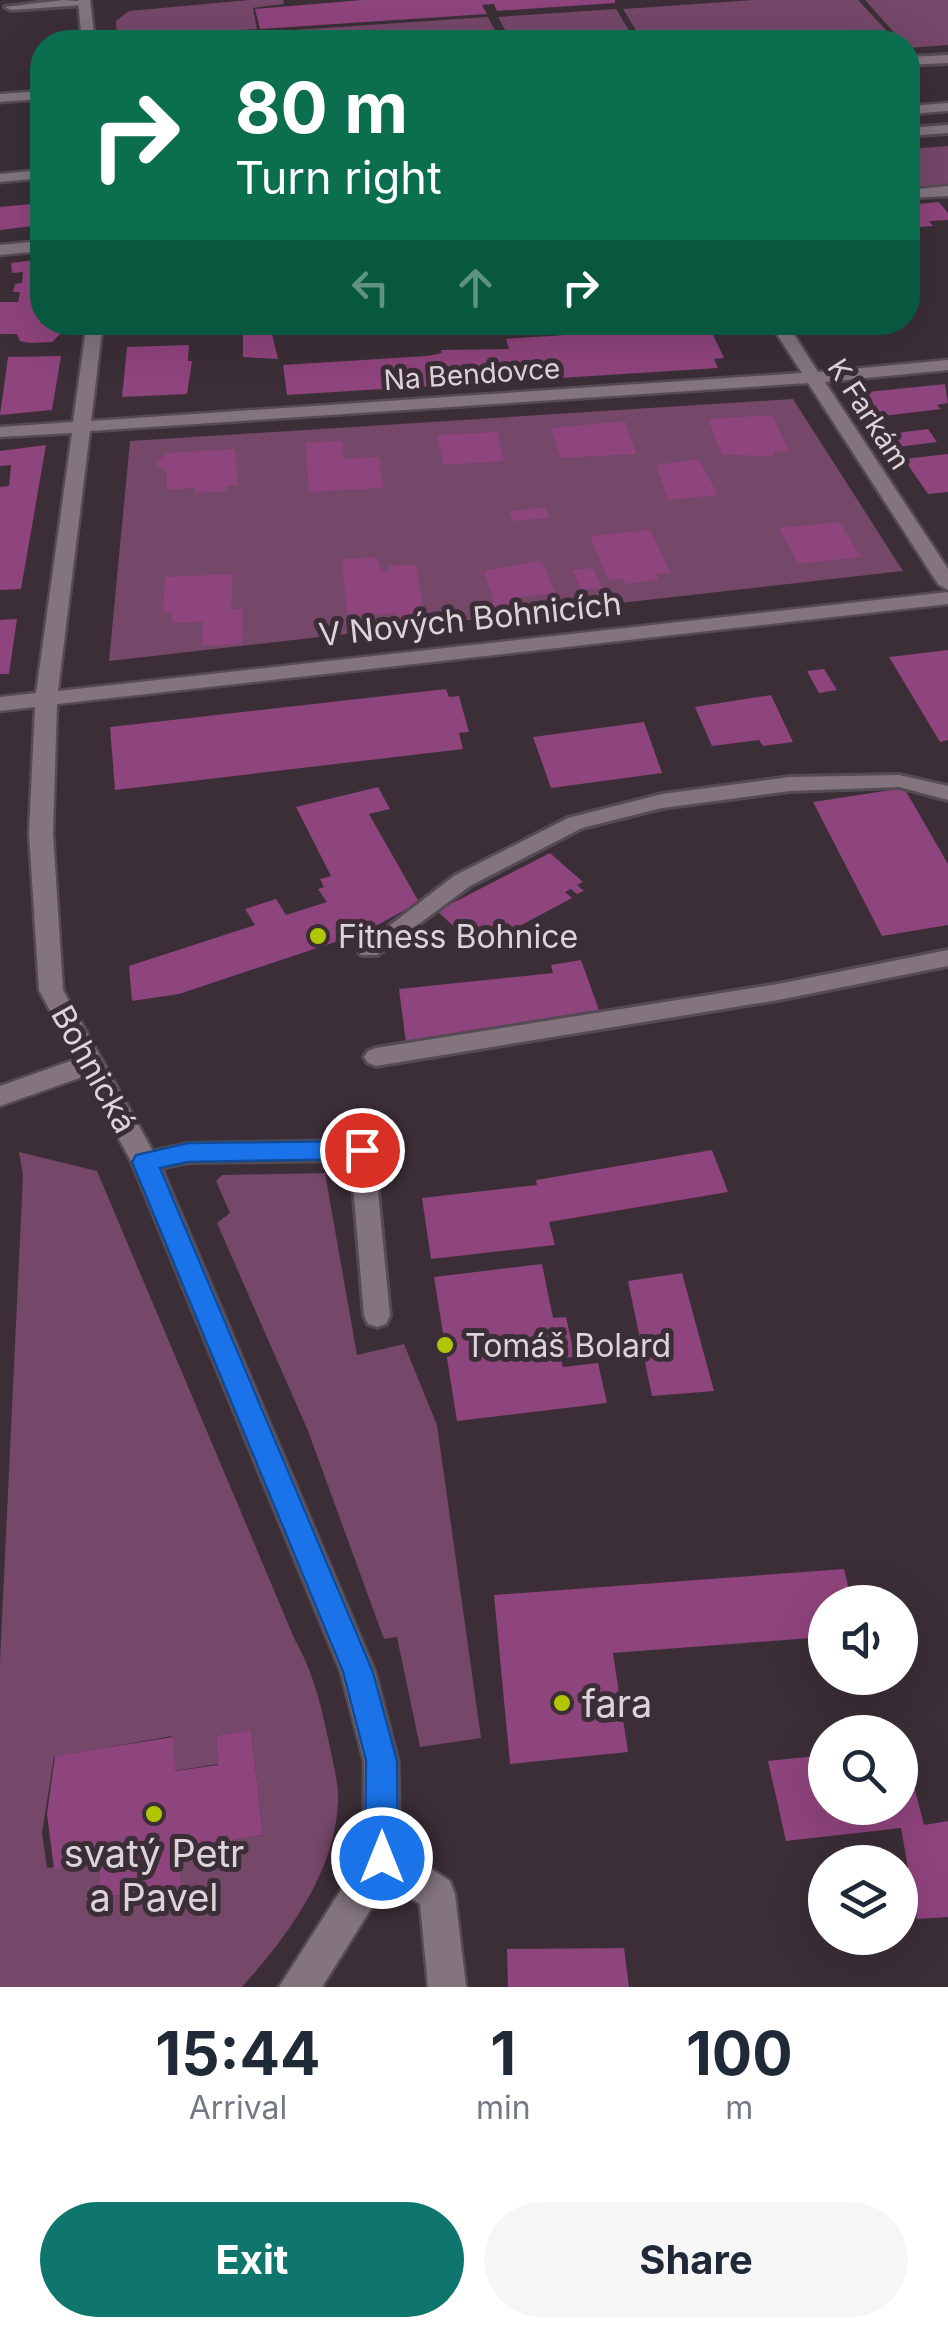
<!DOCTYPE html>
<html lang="en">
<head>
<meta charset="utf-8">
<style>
	body { margin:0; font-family:Inter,sans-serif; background:#f6f6f7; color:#1f2937; height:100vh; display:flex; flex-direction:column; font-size:38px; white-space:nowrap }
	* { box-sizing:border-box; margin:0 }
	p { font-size:32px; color:#747a83 }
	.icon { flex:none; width:55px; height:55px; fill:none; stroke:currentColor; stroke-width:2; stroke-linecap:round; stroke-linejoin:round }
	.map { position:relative; height:1987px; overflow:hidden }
	.panel { display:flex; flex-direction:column; background:#fff; flex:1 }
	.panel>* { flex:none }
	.guide { position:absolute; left:30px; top:30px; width:890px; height:305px; border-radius:40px; box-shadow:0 10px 40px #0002; background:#0b6e4f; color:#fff; overflow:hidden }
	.tools { position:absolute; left:808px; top:1585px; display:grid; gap:20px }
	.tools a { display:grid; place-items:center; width:110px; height:110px; border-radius:50%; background:#fff; box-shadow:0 10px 40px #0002; font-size:50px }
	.pin { position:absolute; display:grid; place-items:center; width:85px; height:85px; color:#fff; margin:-42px; border:5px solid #fff; border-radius:50%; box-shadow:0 2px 10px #0007 }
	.me { position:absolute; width:110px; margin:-55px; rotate:0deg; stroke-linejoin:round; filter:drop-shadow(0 0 8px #0008) }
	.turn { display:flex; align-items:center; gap:35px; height:210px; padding:0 40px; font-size:45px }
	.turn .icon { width:130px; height:130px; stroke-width:2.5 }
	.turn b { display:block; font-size:70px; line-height:85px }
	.lanes { display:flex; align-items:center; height:95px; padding:0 40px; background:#0003; justify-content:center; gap:50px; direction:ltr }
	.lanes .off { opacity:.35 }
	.eta { display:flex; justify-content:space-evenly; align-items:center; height:170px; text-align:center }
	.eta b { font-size:60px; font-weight:700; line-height:70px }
	.cta { display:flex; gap:20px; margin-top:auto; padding:20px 40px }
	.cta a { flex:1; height:115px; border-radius:60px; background:#0f766e; color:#fff; font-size:40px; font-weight:700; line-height:115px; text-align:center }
	.cta a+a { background:#f6f6f7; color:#1f2937 }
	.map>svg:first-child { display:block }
</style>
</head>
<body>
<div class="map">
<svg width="948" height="1987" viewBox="0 0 948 1987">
	<rect width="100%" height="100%" fill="#3b2e37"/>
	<!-- green -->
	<g fill="#754769" fill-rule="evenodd">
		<path d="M249 0H283L284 4 253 8 257 29 117 38 116 21 129 11Z"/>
		<path d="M754 0H858L897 42H643L623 9Z"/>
		<path d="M865 0H948V45L908 48Z"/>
		<path d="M616 9 636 42H512L498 17Z"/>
		<path d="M488 17 501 42H396L393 35 290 42H118Z"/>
		<path d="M948 146V184L908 188V149Z"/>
		<path d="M793 399 903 571 109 661 130 441Z"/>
		<path d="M19 1152 97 1171 295 1640C314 1674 321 1705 329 1743 333 1763 339 1783 338 1804 334 1874 287 1937 242 1987H0V1662L23 1175ZM251 1731 263 1835 179 1849V1886L101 1898 99 1861 47 1868 42 1833 54 1757 172 1736 174 1771 218 1764 216 1736Z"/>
		<path d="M325 1173 357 1355 404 1344 437 1425 481 1738 420 1747 397 1637 384 1639 308 1431 217 1223 230 1213 216 1181 222 1175Z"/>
	</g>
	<!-- building -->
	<g fill="#8e447c">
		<path d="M362 0H615V3L497 11 494 4 482 5 487 14 260 29 255 9Z"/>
		<path d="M394 35 396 42H333V40Z"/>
		<path d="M939 202 948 213V220L929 221 933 226 908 228V205Z"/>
		<path d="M42 203V225L0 230V207Z"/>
		<path d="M42 259V322H63L61 333 52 342 29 343 20 341 17 334H0V302H18L20 292H13L15 284 22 283 23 272 12 273 11 263Z"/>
		<path d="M130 322H193V329L129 331Z"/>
		<path d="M270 326 278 359 243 357V327Z"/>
		<path d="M675 328H701L704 335H713L724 358 714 359 718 368 287 395 283 365 427 356 442 353 441 350 509 349 506 339Z"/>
		<path d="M189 345 188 361H192L187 394 122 397 127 347Z"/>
		<path d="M61 356 52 410 0 415 8 357Z"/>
		<path d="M945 384 948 403 937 405 941 409 875 417 858 393Z"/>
		<path d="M772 415 789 451 773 452 775 456 722 455 708 419Z"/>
		<path d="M625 421 636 454 560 458 551 428Z"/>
		<path d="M928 429 937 442 898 447 889 434Z"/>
		<path d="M497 432 504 461 444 465 437 435Z"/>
		<path d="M342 441 344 459 379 457 383 488 309 492 305 443Z"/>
		<path d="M46 445 21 589 0 590V487L9 486 11 465 0 466V451Z"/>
		<path d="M235 449 238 485 226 486V491L221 492 195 493V488L167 490V471L155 464 167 453Z"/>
		<path d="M948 454V492L928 494 904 459Z"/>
		<path d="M699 459 718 495 668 500 656 465Z"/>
		<path d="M545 507 550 518 512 521 509 511Z"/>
		<path d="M839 522 861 557 798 564 779 528Z"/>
		<path d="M650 530 671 573 656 574 659 580 625 584 622 578 608 580 590 536Z"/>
		<path d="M376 557 382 571H389V566L416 565 425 620 397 622 396 613 347 616 342 559Z"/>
		<path d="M538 561 544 565 555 593 511 598 520 599 523 607 488 611 485 603 494 602 484 571Z"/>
		<path d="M593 568 602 588 581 590 572 570Z"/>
		<path d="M233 574 231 610 243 609 242 644 202 646 203 622 171 623 172 613H163L165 577Z"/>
		<path d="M17 619 9 674H0V620Z"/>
		<path d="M948 650V740L940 742 889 657Z"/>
		<path d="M824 669 837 690 819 693 807 671Z"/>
		<path d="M446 689 449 697 459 696 469 732 459 733 463 749 115 790 110 727Z"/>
		<path d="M771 695 793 742 763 746 759 740 712 746 695 707Z"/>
		<path d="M644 722 662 773 551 788 533 737Z"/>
		<path d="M378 787 390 809 369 814 419 902 365 932 179 994 132 1001 129 966 255 925 245 909 276 899 286 915 327 902 318 889 324 887 320 879 331 876 296 807Z"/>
		<path d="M904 788 948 864V925L882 936 813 802Z"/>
		<path d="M550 853 583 882 577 885 584 891 577 894 571 889 565 892 572 898 514 929 508 923 471 942 437 911Z"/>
		<path d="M581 960 599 1010 406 1043 399 989 553 973 551 965Z"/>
		<path d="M712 1150 728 1192 549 1222 555 1245 431 1259 422 1198 537 1185 536 1180Z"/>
		<path d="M542 1264 553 1318 566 1317 575 1357 561 1358 563 1367 598 1363 607 1403 457 1421 434 1277Z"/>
		<path d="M682 1273 714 1391 652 1396 628 1281Z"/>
		<path d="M844 1569 852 1602H825V1637L613 1653 628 1752 510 1764 494 1595Z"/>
		<path d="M251 1730 263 1835 180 1849V1886L100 1898 99 1861 54 1869 47 1814 55 1756 173 1737 175 1771 218 1765 216 1736Z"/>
		<path d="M904 1747 924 1825 948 1821V1917L917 1919 901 1828 786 1841 768 1761 825 1755V1808H900V1748Z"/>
		<path d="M624 1948 629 1987H508L507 1949Z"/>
	</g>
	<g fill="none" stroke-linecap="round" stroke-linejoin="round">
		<!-- lane casing -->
		<g stroke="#554b53" stroke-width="6">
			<g id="lane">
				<path d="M63 0 90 2 84 5 11 10 5 7Z"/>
				<path d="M948 55V63L908 65V57Z"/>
				<path d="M948 125V133L908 136V128Z"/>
				<path d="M899 775 948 786V800L899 787 790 791 662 808 582 828 470 886 377 955H361L358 950 454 876 568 818 662 794 790 777Z"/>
				<path d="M948 950V966L778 1000 376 1066 368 1063 364 1057 368 1051 376 1048 778 984Z"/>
				<path d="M362 1141 371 1143 374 1150 390 1316 386 1324 377 1327 368 1324 364 1316 351 1160 188 1162 145 1171 136 1169 133 1162 136 1155 188 1144Z"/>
			</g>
		</g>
		<!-- street casing -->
		<g stroke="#554b53" stroke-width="5">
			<g id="street">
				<path d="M78 0H90L95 42H82Z"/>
				<path d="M42 91V99L0 102V94Z"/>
				<path d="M948 186V196L908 198V190Z"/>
				<path d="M42 241V251L0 255V245Z"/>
				<path d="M87 322H103L91 421 802 373 769 322H786L818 372 948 360V370L825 382 948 569V590L938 584 808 383 90 431 58 691 948 592V604L57 704 53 833 63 990 159 1162 375 1672 398 1761 400 1849 450 1881 455 1894 466 1987H428L420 1904 387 1883 322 1987H279L364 1854V1761L341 1672 132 1163 85 1076 0 1106V1086L76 1059 39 990 29 833 35 707 0 711V697L36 693 72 433 0 437V427L73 422Z"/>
			</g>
		</g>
		<!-- secondary casing -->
		<g stroke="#554b53" stroke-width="5">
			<g id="secondary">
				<path d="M948 103V111L908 114V106Z"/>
				<path d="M42 170V178L0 182V174Z"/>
			</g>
		</g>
		<!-- lane -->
		<use href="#lane" fill="#83747e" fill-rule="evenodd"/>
		<!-- street -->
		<use href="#street" fill="#83747e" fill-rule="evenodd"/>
		<!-- secondary -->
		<use href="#secondary" fill="#83747e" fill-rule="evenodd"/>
	</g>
	<!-- route -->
	<path fill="#1a73e8" stroke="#114b97" stroke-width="2.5" d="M362 1141 371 1143 374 1150 371 1157 362 1159 188 1162 160 1168 373 1672 397 1761 398 1858 393 1870 382 1875 370 1870 365 1858 366 1761 343 1672 132 1162 136 1155 188 1143Z"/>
	<!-- markers -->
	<g fill="#b1c500" stroke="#3b2e37" stroke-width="4">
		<circle cx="318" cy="936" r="10"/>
		<circle cx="445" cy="1345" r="10"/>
		<circle cx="562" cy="1703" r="10"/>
		<circle cx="154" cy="1814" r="10"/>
	</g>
	<g text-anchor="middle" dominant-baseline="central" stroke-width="10" stroke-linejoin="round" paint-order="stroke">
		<!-- far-street labels -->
		<g font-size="28" fill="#dcd4da" stroke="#3b2e37">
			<text transform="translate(472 374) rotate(-4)">Na Bendovce</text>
			<text transform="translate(869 414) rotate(57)">K Farkám</text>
		</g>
		<!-- street labels -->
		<g font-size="32" fill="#dcd4da" stroke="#3b2e37">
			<text transform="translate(470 619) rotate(-6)">V Nových Bohnicích</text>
			<text transform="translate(94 1069) rotate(61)">Bohnická</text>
		</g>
		<!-- poi labels -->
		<g font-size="32" fill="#dcd4da" stroke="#3b2e37" text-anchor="start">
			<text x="338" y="936">Fitness Bohnice</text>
			<text x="465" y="1345">Tomáš Bolard</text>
		</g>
		<!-- near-poi labels -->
		<g font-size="38" fill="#dcd4da" stroke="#3b2e37" text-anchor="start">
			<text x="582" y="1703">fara</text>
			<text x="154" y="1853" text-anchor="middle">svatý Petr<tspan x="154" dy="44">a Pavel</tspan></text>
		</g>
	</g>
</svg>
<div class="tools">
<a><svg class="icon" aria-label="sound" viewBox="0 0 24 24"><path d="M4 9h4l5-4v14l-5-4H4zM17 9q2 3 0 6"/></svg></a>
<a><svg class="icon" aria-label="search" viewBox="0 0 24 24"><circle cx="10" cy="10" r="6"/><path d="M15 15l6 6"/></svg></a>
<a><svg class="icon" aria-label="layers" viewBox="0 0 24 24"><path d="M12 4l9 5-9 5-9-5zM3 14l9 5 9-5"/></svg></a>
</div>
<div class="pin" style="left:362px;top:1150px;background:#d93025"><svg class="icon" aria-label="arrive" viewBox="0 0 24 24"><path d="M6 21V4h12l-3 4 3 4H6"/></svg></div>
<svg class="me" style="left:382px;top:1858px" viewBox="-20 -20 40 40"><circle r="17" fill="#1a73e8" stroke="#fff" stroke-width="3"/><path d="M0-11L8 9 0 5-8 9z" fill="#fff"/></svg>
<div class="guide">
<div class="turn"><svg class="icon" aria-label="right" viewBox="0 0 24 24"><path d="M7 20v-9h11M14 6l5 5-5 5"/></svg><div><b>80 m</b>Turn right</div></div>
<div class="lanes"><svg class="icon off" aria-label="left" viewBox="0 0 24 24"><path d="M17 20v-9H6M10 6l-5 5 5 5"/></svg><svg class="icon off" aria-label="ahead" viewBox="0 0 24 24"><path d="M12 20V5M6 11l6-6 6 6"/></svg><svg class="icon" aria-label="right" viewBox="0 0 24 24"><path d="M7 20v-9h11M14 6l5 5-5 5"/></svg></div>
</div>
</div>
<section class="panel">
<div class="eta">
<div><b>15:44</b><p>Arrival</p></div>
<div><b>1</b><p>min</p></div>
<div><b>100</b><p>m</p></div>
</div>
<div class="cta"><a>Exit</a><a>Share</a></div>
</section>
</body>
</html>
